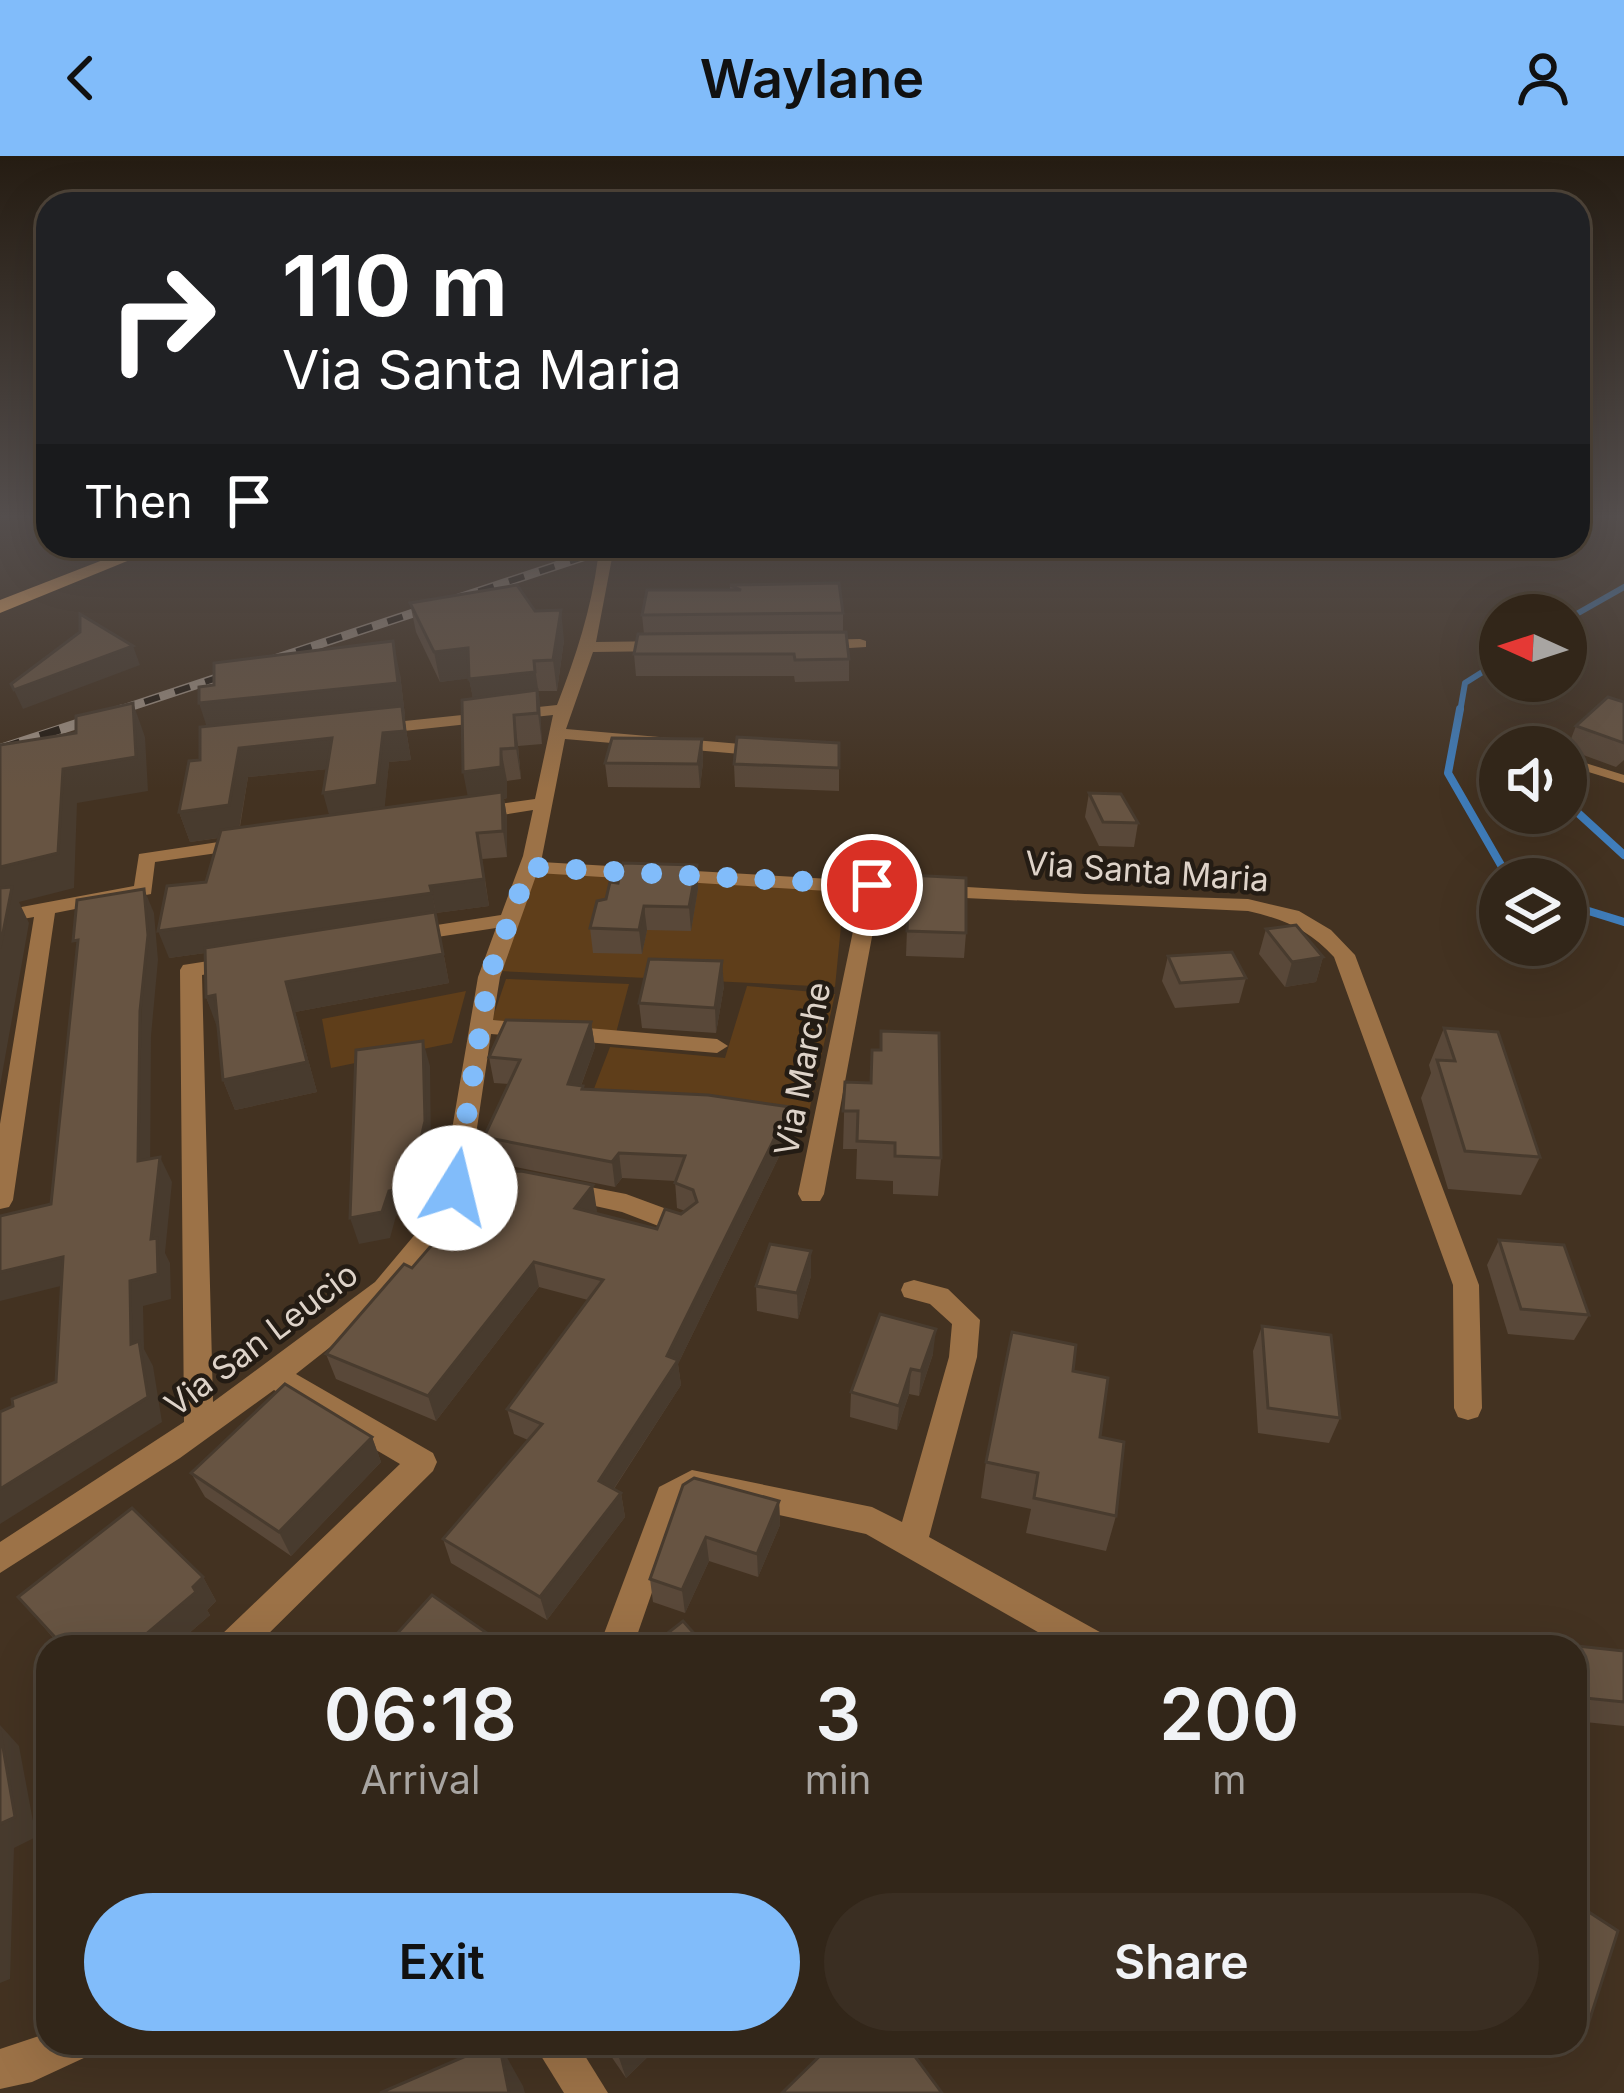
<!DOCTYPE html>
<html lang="en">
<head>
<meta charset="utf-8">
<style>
	body { margin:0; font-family:Inter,sans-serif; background:#3a2e22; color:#f1f3f6; height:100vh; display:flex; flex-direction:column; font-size:45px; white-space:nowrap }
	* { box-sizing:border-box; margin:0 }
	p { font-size:39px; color:#a8a5a2 }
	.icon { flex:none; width:66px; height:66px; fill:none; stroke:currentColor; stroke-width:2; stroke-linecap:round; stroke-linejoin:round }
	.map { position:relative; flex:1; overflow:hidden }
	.side { position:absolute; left:36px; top:1479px; width:1551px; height:420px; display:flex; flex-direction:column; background:#322619; border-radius:36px; box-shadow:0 12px 48px #0002,0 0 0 3px #4d4338 }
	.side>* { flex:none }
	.banner { position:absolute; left:36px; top:36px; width:1554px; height:366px; border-radius:36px; box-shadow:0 12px 48px #0002,0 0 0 3px #4d4338; background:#202124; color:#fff; overflow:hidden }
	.needle { width:78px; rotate:273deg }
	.fabs { position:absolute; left:1479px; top:438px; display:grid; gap:24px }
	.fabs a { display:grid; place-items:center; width:108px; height:108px; border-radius:50%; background:#322619; box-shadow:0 12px 48px #0002,0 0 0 3px #4d4338; font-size:60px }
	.pin { position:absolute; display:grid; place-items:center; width:102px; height:102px; color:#fff; margin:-51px; border:6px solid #fff; border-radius:50%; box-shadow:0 3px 12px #0007 }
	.me { position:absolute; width:132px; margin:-66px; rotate:9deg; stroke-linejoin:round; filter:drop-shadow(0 0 9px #0008) }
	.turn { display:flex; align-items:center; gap:42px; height:252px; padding:0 48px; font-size:54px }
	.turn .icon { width:156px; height:156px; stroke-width:2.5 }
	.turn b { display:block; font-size:84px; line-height:102px }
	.then { display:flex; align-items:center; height:114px; padding:0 48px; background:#0003; gap:24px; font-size:45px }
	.eta { display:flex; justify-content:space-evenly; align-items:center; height:204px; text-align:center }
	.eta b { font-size:72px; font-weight:600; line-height:84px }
	.action { display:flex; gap:24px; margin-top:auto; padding:24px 48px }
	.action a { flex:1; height:138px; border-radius:72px; background:#81bcfa; color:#111; font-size:48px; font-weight:600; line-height:138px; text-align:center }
	.action a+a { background:#3a2e22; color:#f1f3f6 }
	header { display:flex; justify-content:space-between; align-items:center; height:156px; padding:0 48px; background:#81bcfa; color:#111; font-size:54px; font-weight:600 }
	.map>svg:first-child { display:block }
</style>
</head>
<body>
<header><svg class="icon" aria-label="back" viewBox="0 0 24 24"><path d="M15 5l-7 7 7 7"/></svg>Waylane<svg class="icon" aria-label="person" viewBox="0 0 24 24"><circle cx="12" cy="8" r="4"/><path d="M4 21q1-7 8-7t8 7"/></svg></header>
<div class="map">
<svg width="1624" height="1937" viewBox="0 0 1624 1937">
	<rect width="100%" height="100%" fill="#433221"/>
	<!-- green -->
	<g fill="#5f3e1a">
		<path d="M537 716 845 729 835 831 500 815Z"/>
		<path d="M506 823 629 828 616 877 492 864Z"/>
		<path d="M747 830 835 838 805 974 587 951 610 891 725 902Z"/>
		<path d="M466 835 452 887 331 912 322 863Z"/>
	</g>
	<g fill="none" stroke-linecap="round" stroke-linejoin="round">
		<!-- stream-far1 -->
		<g stroke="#407ebc" stroke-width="6">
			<path d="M1566 464 1624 431"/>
			<path d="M1460 556 1465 527 1500 505"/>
		</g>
		<!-- stream -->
		<g stroke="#407ebc" stroke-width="8">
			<path d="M1460 553 1448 617 1509 723"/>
			<path d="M1566 646 1624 699"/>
			<path d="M1566 748 1624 766"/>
		</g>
		<!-- service -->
		<path fill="#9c7247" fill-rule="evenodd" d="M1566 601 1624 619V627L1566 609Z"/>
		<!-- minor -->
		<g fill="#9c7247" fill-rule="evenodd">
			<path d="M590 390H604L612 402 596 486 668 485 676 490 668 495 593 496 566 573 764 590 773 595 764 600 565 583 541 706 1085 738 1248 743 1299 755 1331 774 1355 799 1479 1129 1482 1252 1478 1261 1468 1264 1458 1261 1454 1252 1453 1129 1334 801C1309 774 1284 763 1248 755L880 738 824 1038 820 1045H802L798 1038 861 737 537 717 500 821 493 864 717 883 728 890 717 897 491 878 468 1032 435 1090 395 1140 296 1218 433 1297 437 1306 433 1315 255 1491H215L220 1480 400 1308 274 1234 180 1302 0 1417V1386L184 1266 180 814 183 809 234 801 245 807 241 812 202 819 213 1246 375 1126 417 1076 442 1032 478 821 496 772 411 785 401 779 411 773 501 759 523 700 533 654 476 663 467 657 476 651 535 643 553 559 376 578 367 573 376 568 557 549C576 500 591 454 598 402Z"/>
			<path d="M860 483 866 485V491L817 494 809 489 817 484Z"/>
			<path d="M245 682 252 684V692L155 706 151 738 55 757 13 1044 9 1051 0 1053V968L34 761 0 767V755L134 730 139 698Z"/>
			<path d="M564 1026 626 1038 691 1062 695 1069 691 1076 682 1079 622 1056 555 1041 551 1035 555 1029Z"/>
			<path d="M914 1124 948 1133 980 1164 977 1201 929 1381 1107 1480 1112 1491H1064L866 1378 696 1341 682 1350 633 1491H599L659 1331 692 1314 872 1351 902 1366 949 1201 952 1168 930 1148 904 1141 901 1134 904 1127Z"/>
			<path d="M48 1877V1887H92L86 1901 32 1926 0 1933V1893Z"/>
			<path d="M533 1887H577L608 1937H564Z"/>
		</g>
		<!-- primary -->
		<path fill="#f5b069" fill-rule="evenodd" d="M139 390H164L0 457V444Z"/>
		<!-- rail-far1 casing -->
		<g stroke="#9b8d80" stroke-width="9">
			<path id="rail-far1" d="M114 556 616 390"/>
		</g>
		<!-- rail casing -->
		<g stroke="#9b8d80" stroke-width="10">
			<path id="rail" d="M0 593 123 553"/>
		</g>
		<!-- rail-far1 -->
		<use href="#rail-far1" stroke="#241c14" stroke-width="6" stroke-dasharray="16" stroke-linecap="butt"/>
		<!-- rail -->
		<use href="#rail" stroke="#241c14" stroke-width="8" stroke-dasharray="21" stroke-linecap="butt"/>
	</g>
	<!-- wall -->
	<g fill="#594839" fill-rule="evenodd">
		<path d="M730 429 843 457V476L849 503V525L795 526 794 520H636L634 498 644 478 642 459 730 434Z"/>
		<path d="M410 447 535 455 564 484 557 535H538L542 588 518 590 521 623 507 625V642L504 643 507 662V701L482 703 489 750 436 757 449 827 295 856 317 936 235 954 223 924 218 870 206 841 205 797 169 802 206 726 219 682 190 686 179 656 200 604 206 571 400 518 405 560 404 561 411 604 389 606 384 652 468 641 473 542 469 522 440 526 416 476ZM327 613 329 659 240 671 248 621Z"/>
		<path d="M1624 546V604L1616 611 1567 593 1576 570Z"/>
		<path d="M702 583 703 606 700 632 608 631 605 607Z"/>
		<path d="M734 608 839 612V635L735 631Z"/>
		<path d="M1089 637 1138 667 1134 691 1099 690 1085 661Z"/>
		<path d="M697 709 698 733 691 775 647 774 642 798 593 797 590 772 618 727Z"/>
		<path d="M909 719 966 777 964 802 906 800Z"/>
		<path d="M1266 773 1323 801 1316 826 1285 831 1259 798Z"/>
		<path d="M1168 800 1246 822 1239 847 1175 852 1162 825Z"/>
		<path d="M724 830 716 877 642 872 639 847Z"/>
		<path d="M591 866 595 891 581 930 584 933 790 951 791 976 678 1208 681 1229 614 1333 621 1337 625 1361 547 1464 451 1407 443 1383 528 1284 514 1278 507 1253 588 1144 539 1131 436 1265 336 1223 326 1198 412 1112 597 1055 595 1057 657 1073 685 1055 677 1052 675 1025 622 1022 615 1031 490 1006 484 981 509 928 494 927 489 901Z"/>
		<path d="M1444 872 1540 1001 1521 1039 1448 1033 1421 942 1431 917 1429 909Z"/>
		<path d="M845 926 941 1002 938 1040 893 1038V1025L856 1023 857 993H843Z"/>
		<path d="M1499 1084 1589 1159 1574 1184 1508 1178 1487 1109Z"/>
		<path d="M811 1120 798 1163 757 1155 756 1130Z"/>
		<path d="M1262 1170 1340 1262 1329 1287 1258 1277 1253 1195Z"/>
		<path d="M933 1198 919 1240 909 1238 897 1274 850 1261 851 1236Z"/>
		<path d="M1073 1215 1100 1281 1116 1360 1106 1395 1026 1377 1031 1353 981 1342 986 1306Z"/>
		<path d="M372 1281 381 1306 291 1400 205 1341 191 1317Z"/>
		<path d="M683 1329 779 1345 780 1369 758 1421 709 1405 685 1457 653 1446 650 1423Z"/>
		<path d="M203 1421 216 1445 207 1454 210 1459 173 1491H61L18 1441Z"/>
		<path d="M1549 1487 1624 1495V1570L1575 1565V1491H1546Z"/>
		<path d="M1575 1747 1586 1875 1575 1883Z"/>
		<path d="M602 1887H662L626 1922Z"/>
		<path d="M1536 1887H1570L1553 1899Z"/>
	</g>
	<!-- shaded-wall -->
	<g fill="#483b2e">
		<path d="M561 454 564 484 557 535 553 504Z"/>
		<path d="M393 485 400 518 405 560 404 561 411 604 389 606 384 659 331 666 323 637 383 577 210 581 199 547Z"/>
		<path d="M133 490 140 509 23 553 14 534Z"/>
		<path d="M468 492 474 522 440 526 434 496Z"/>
		<path d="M534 505 540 546 542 588 538 557 475 553 469 523Z"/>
		<path d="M133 547 145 581 148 635 77 647 74 732 19 746 29 767 0 930V711L63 613Z"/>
		<path d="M514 559 518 590 521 623 516 592Z"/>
		<path d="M332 582 339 612 248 621 238 679 190 686 179 656 239 592Z"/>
		<path d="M702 583 703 606 700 632 698 608Z"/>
		<path d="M501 593 507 625V642L504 643 507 662V701L503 675 469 647 463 616Z"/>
		<path d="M477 677 489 750 436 757 430 730Z"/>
		<path d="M697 709 698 733 691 775 689 751Z"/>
		<path d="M144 733 154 757 158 804 151 880 150 1030 138 1005Z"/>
		<path d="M432 737 449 827 295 856 317 936 235 954 223 924 286 826 436 765 169 802 158 775Z"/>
		<path d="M644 750 647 774 642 798 639 774Z"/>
		<path d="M1323 801 1316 826 1285 831 1292 806Z"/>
		<path d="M722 805 724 830 716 877 715 852Z"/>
		<path d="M215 839 227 869 217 871 206 841Z"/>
		<path d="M591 866 595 891 572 954 568 928Z"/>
		<path d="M423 885 430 910 431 990 422 1032 409 1058 396 1060 390 1082 359 1088 350 1062 389 1035Z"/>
		<path d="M790 951 791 976 678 1208 681 1229 603 1349 599 1325 667 1200Z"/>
		<path d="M619 997 622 1022 615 1031 612 1006Z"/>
		<path d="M160 1001 172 1026 165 1097 170 1107 171 1143 143 1150 144 1193 153 1210 162 1266 0 1368V1333L131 1188 130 1125 151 1083Z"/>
		<path d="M593 1029 597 1055 580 1078 575 1052Z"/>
		<path d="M811 1095V1120L798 1163 797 1137Z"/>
		<path d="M63 1101 77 1126 0 1145V1116Z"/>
		<path d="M534 1106 539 1131 436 1265 428 1240Z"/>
		<path d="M936 1173 933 1198 919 1240 921 1215Z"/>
		<path d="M911 1213 909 1238 897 1274 899 1250Z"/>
		<path d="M372 1281 381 1306 291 1400 279 1376Z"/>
		<path d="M621 1337 625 1361 547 1464 540 1441Z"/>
		<path d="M779 1345 780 1369 758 1421 757 1398Z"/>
		<path d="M706 1381 709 1405 685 1457 682 1434Z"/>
		<path d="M203 1421 216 1445 207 1454 210 1459 173 1491H131Z"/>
		<path d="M0 1569 19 1590 36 1681 14 1692 10 1823 0 1827Z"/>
		<path d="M499 1887 523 1930 525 1937H509Z"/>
		<path d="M630 1887H662L626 1922 618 1899Z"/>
	</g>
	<!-- building -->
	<g fill="#675442" stroke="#483b2e" stroke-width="3">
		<path d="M839 427 843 457 642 459 647 434H741L730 429Z"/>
		<path d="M517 429 535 455 561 454 553 504 534 505 535 516 469 523 468 492 434 496 410 447Z"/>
		<path d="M80 458 133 490 14 534 11 528 80 476Z"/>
		<path d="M846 476 849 503 795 504 794 498H634L638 478Z"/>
		<path d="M393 485 398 527 199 547V531L214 529V507Z"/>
		<path d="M537 534 538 557 514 559 516 592 501 593V611L463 616 462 544Z"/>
		<path d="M1608 541 1624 546V587L1576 570Z"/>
		<path d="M133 547 136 601 63 613 58 697 0 711V589L76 577V560Z"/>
		<path d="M402 550 405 575 383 577 377 629 323 637 332 582 239 592 229 649 179 656 189 605 200 604V571Z"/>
		<path d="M737 581 839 587V612L734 608Z"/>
		<path d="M612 582 702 583 698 608 605 607Z"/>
		<path d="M502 636 503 675 477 677 484 723 430 730 432 737 158 775 167 730 206 726 221 674Z"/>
		<path d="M1089 637 1121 638 1138 667 1103 666Z"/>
		<path d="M623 707 697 709 689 751 644 750 639 774 590 772 597 745 606 743 610 726 618 727Z"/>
		<path d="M909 719 966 722V777L907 775Z"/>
		<path d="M12 731 0 792V732Z"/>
		<path d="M144 733 148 779 140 855 138 1005 160 1001 151 1083 157 1082 158 1118 130 1125 131 1188 139 1185 148 1241 0 1333V1256L13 1250 12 1243 56 1226 63 1101 0 1116V1060L51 1048 78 784 73 785 77 744Z"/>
		<path d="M435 756 443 798 286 826 307 906 223 924 215 839 206 841 205 792Z"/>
		<path d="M1296 769 1323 801 1292 806 1266 773Z"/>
		<path d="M1232 796 1246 822 1180 827 1168 800Z"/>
		<path d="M649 803 722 805 715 852 639 847Z"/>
		<path d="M506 864 591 866 568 928 583 930 582 933 708 939 790 951 667 1200 678 1204 599 1325 621 1337 540 1441 443 1383 542 1268 507 1253 603 1124 534 1106 428 1240 326 1198 404 1108 412 1112 494 1017 521 1015 593 1029 575 1052 657 1073 665 1053 681 1058 697 1046 693 1034 675 1027 685 1000 619 997 612 1006 484 981 520 904 489 901Z"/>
		<path d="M1444 872 1498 876 1540 1001 1465 995 1437 904 1455 905Z"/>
		<path d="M881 875 939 877 941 1002 895 1000V987L857 985 858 955H843L845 926 871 927 872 894H881Z"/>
		<path d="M423 885 425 965 415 1007 402 1032 389 1035 382 1056 350 1062 356 894Z"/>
		<path d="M1499 1084 1564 1089 1589 1159 1521 1153Z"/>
		<path d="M770 1088 811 1095 797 1137 756 1130Z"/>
		<path d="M880 1158 936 1173 921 1215 911 1213 899 1250 851 1236Z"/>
		<path d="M1262 1170 1331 1179 1340 1262 1268 1252Z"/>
		<path d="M1012 1176 1076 1189 1073 1215 1108 1222 1100 1281 1124 1286 1116 1360 1034 1342 1038 1317 986 1306Z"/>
		<path d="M285 1228 372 1281 279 1376 191 1317Z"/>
		<path d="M694 1322 779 1345 757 1398 706 1381 682 1434 650 1423 683 1329Z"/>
		<path d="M132 1352 203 1421 193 1431 196 1436 131 1491H64L18 1441Z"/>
		<path d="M432 1439 507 1491H385Z"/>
		<path d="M683 1465 706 1491H650Z"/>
		<path d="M1549 1487 1624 1495V1546L1575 1541V1491H1550Z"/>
		<path d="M0 1574 15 1661 0 1668Z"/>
		<path d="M1575 1747 1618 1775 1586 1875 1575 1868Z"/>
		<path d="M496 1887H499L509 1937H380Z"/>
		<path d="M610 1887H630L618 1899Z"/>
		<path d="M833 1887H905L942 1937H782Z"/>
	</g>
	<!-- sky -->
	<linearGradient id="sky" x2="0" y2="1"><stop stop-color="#251c12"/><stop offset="0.57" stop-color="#554f4e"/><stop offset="1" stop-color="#554f4e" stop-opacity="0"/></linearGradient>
	<rect width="1624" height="633" fill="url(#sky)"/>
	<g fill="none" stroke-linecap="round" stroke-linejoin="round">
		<!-- route -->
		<path stroke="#81bcfa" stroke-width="21" stroke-dasharray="0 37.8" d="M455 1032 489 820 529 711 872 729"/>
	</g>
	<g text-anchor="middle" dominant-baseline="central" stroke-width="9" stroke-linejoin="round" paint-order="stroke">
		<!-- street labels -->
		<g font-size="33" fill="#ded3c9" stroke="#241c14">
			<text transform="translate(1147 715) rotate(4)">Via Santa Maria</text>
			<text transform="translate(802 913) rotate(-79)">Via Marche</text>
			<text transform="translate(261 1183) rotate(-37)">Via San Leucio</text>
		</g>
	</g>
</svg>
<div class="fabs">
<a><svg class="needle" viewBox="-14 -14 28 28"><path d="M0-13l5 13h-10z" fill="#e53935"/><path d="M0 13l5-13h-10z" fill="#a8a5a2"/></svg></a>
<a><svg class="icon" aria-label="sound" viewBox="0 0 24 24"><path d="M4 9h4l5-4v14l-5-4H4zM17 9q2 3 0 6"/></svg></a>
<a><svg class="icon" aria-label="layers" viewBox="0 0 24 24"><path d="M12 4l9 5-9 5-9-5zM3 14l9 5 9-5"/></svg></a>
</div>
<div class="pin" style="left:872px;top:729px;background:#d93025"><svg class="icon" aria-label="arrive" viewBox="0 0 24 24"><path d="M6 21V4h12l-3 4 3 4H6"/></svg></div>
<svg class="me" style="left:455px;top:1032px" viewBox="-20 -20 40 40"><circle r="19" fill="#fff"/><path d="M0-13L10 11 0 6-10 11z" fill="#81bcfa"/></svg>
<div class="banner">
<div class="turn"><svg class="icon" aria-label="right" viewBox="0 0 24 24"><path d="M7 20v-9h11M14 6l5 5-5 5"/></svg><div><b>110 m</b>Via Santa Maria</div></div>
<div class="then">Then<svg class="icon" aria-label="arrive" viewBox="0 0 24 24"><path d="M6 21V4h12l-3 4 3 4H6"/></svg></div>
</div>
<section class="side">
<div class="eta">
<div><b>06:18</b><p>Arrival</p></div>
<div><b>3</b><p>min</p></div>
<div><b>200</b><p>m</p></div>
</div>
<div class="action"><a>Exit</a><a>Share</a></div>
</section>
</div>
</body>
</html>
